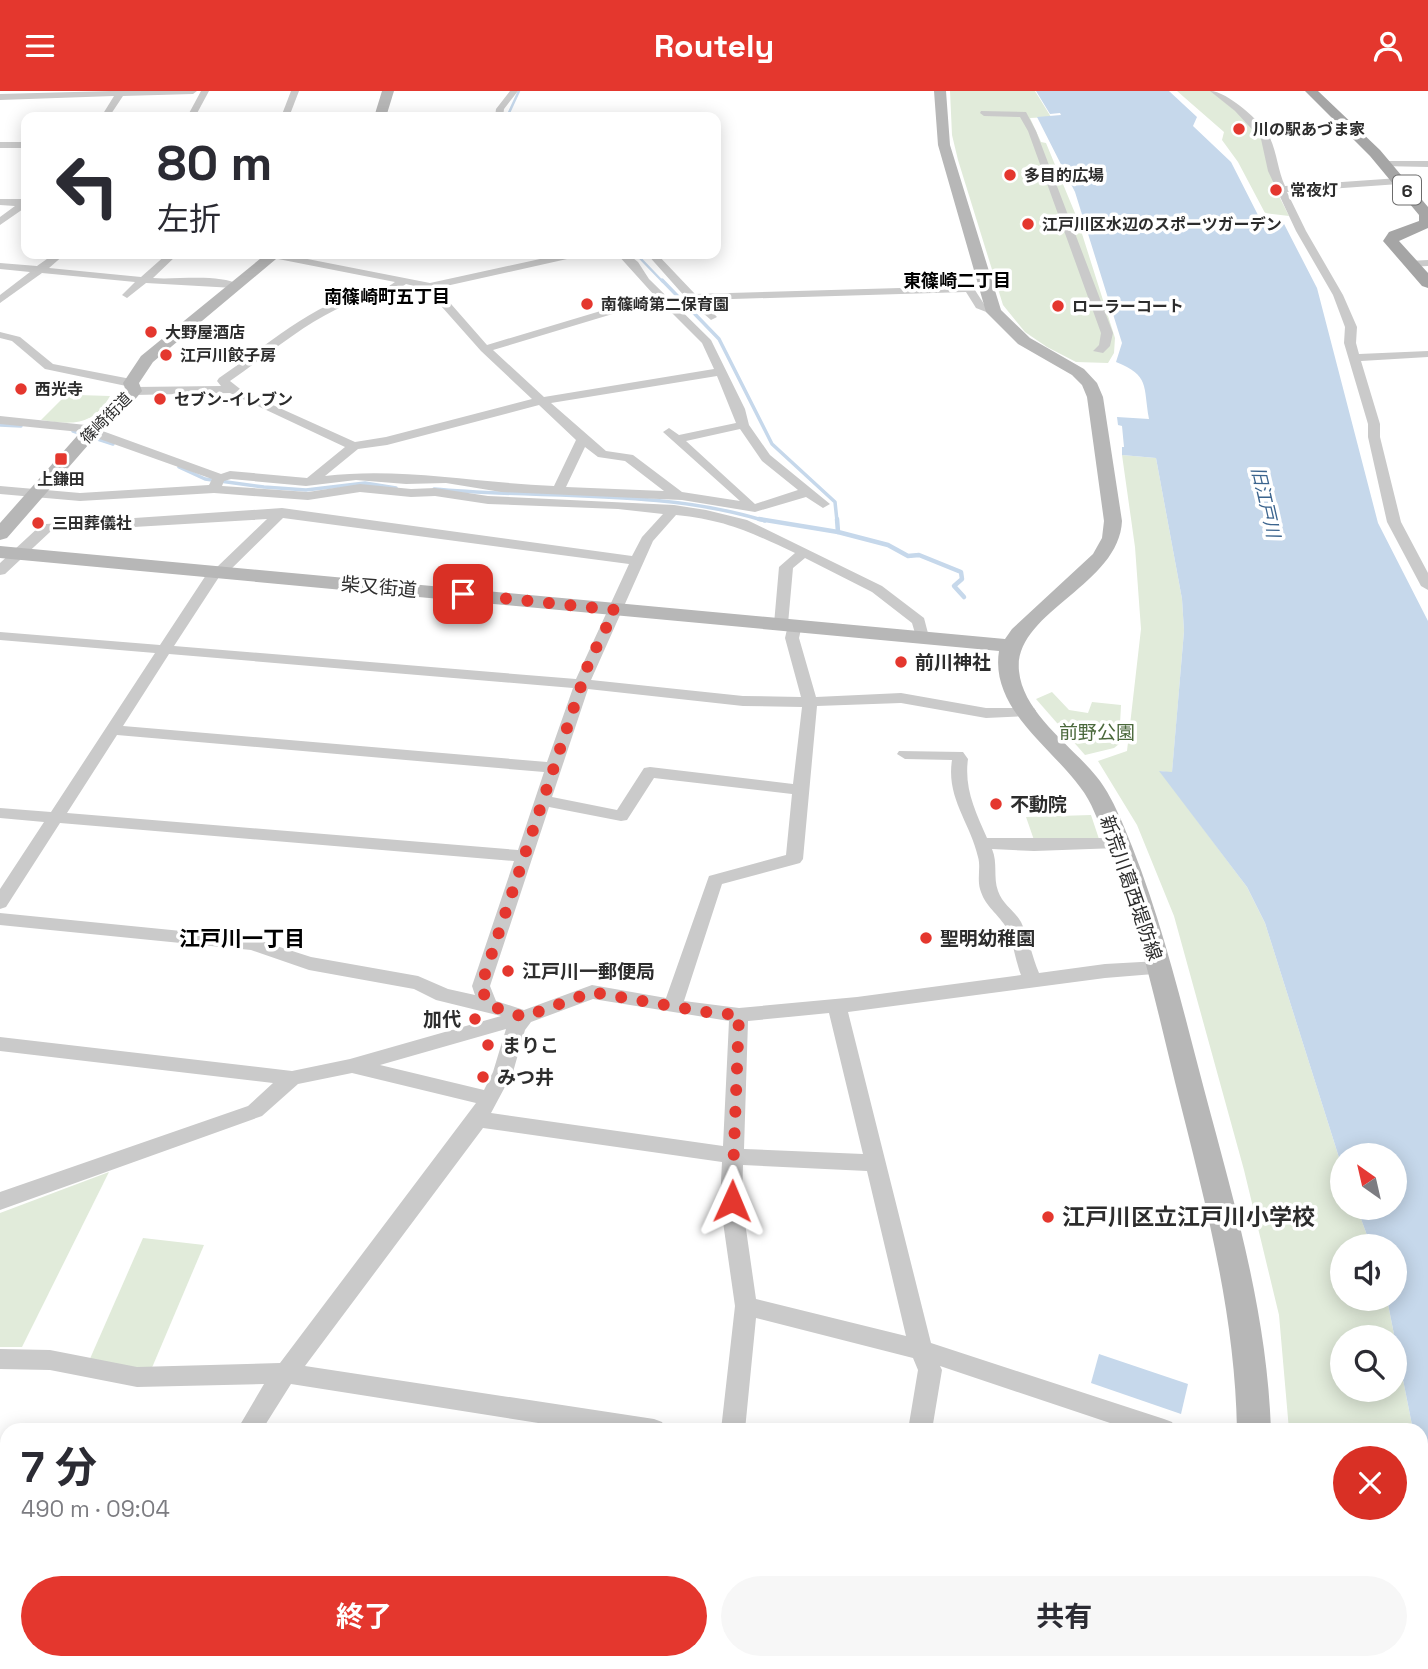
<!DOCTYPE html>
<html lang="ja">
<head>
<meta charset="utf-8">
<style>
	body { margin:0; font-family:"Space Grotesk","Noto Sans JP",sans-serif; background:#f7f7f7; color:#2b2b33; height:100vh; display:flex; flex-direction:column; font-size:26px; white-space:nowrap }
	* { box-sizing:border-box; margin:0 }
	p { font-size:23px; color:#7c7c81 }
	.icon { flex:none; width:38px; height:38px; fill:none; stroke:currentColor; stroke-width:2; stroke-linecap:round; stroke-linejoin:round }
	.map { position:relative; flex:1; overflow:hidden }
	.details { position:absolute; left:0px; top:1332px; width:1428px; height:247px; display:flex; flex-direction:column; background:#fff; border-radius:21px 21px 0 0; box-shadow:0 4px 18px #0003 }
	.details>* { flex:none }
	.top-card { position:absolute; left:21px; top:21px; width:700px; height:147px; border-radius:14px; box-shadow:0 4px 18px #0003; background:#fff; color:#2b2b33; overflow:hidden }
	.needle { width:46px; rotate:326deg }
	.buttons { position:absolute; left:1330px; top:1052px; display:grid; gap:14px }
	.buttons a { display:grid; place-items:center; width:77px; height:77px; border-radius:50%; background:#fff; box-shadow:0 4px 18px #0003; font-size:35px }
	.pin { position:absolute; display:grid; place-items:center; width:60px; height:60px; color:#fff; margin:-30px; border-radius:14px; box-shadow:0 4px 10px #0006 }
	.me { position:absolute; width:77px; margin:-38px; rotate:1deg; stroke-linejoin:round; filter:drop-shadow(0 0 5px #0008) }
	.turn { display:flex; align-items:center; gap:24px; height:147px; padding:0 21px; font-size:32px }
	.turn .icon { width:91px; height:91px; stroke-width:2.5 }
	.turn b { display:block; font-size:49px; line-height:60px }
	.round { display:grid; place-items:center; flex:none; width:74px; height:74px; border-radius:37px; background:#f7f7f7 }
	.headline { display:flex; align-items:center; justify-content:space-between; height:119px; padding:0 21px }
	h1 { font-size:42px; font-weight:700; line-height:52px }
	.primary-button { display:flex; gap:14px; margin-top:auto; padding:14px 21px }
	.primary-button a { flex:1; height:80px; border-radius:42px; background:#e4372e; color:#fff; font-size:28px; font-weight:700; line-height:80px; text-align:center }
	.primary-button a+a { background:#f7f7f7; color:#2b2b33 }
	header { display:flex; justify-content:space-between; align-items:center; height:91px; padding:0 21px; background:#e4372e; color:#fff; font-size:32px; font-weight:700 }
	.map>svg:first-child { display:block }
</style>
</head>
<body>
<header><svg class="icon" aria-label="menu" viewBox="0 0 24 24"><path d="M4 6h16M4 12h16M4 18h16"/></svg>Routely<svg class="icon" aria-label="person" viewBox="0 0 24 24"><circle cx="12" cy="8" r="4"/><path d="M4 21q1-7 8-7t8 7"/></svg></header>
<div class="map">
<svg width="1428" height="1578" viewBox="0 0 1428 1578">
	<rect width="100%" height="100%" fill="#fff"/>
	<!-- green -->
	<g fill="#e1ebda" fill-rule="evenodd">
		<path d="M950 0H1035L1051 26 1030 27 1041 51 1046 52 1077 127 1115 247 1114 262 1108 272 1076 271 1047 256 1025 241 1003 214 958 69 952 44Z"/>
		<path d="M1177 0H1211L1243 26 1261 46 1284 105H1279L1289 125 1265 122 1238 71 1222 49 1224 41Z"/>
		<path d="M78 304 110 305C93 335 72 334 41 329L65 305Z"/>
		<path d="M1122 364 1156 367 1182 508 1184 540 1172 682 1160 680 1247 796 1265 832 1342 1076V1116L1357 1117 1371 1155H1342V1208H1387L1413 1339H1289L1279 1224 1244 1079 1174 825 1137 734 1098 670 1127 660 1141 538 1135 456ZM1342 1246H1395V1298H1342Z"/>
		<path d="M1052 601 1069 619 1088 622 1092 611 1121 614 1119 653 1114 657 1085 664 1036 608Z"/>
		<path d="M1091 724 1099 748 1034 749 1026 726Z"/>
		<path d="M109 1081 22 1256H0V1122Z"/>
		<path d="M143 1147 204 1154 151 1279 89 1270Z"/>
		<path d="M1276 1572H1419L1418 1578H1275Z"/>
	</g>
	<!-- water -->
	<g fill="#c6d8eb">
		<path d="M1036 0H1169L1197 26 1193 35 1231 71 1260 128 1282 129 1317 197 1378 432 1428 530V1578H1418L1419 1572H1421L1423 1457 1421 1339H1413L1387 1208H1395V1155H1371L1357 1117 1395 1116V1064H1342V1076L1265 832 1247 796 1159 680 1172 681 1184 540 1182 508 1156 367 1122 364V356H1124L1122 335 1118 334 1117 326 1149 328C1143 294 1150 285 1116 271L1122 252 1075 101 1037 26 1061 24 1060 22 1050 23Z"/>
		<path d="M1099 1263 1188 1293 1181 1323 1091 1292Z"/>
	</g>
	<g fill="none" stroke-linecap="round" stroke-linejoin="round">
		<!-- stream-far2 -->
		<g stroke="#c6d8eb" stroke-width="2.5">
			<path d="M507 26 519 0"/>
			<path d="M636 163 663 191"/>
		</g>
		<!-- stream-far1 -->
		<g stroke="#c6d8eb" stroke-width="3.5">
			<path d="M662 189 719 248 772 353 835 411 837 430"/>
			<path d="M0 334 21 335"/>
			<path d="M73 340 113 353"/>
			<path d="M179 376 205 388 264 396 306 399 365 392 396 397"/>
			<path d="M434 398C540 408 665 398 765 430"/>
		</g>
		<!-- stream -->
		<g stroke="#c6d8eb" stroke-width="4.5">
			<path d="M759 428 838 441"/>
			<path d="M837 428 838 441 888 454 908 465 919 464 961 481 962 488 954 495 964 506"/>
		</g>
		<!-- street -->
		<g fill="#cacaca" fill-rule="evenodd">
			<path d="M111 0H197L193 3 123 5 109 26H101L114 5 0 9V3Z"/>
			<path d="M201 0H209L195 26H187Z"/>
			<path d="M291 0H299L289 26H281Z"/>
			<path d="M510 0H518L504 18 503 26H495L496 18Z"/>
			<path d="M1210 0C1227 0 1262 31 1270 47 1277 62 1278 80 1285 95L1399 87 1404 90 1399 93 1287 101 1306 140 1343 204 1357 236 1356 252 1359 263 1428 260V266L1361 270 1380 333V346L1401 431 1428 482V499L1421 495 1387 431 1368 346V333L1344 252 1345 236 1333 204 1296 140 1268 80 1261 48 1235 20Z"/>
			<path d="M981 20 1026 21 1036 40 1113 242 1110 255 1103 262 1093 260 1099 254 1101 242 1028 40 1020 26 984 25 980 22Z"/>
			<rect x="0" y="51" width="26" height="6"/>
			<path d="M1384 70H1428V76L1381 75 1379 73Z"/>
			<path d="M0 108H26V116L0 134V126L15 115 0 114Z"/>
			<path d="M54 163H65L49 177 141 186 167 163H178L153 187C176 189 220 182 239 194L234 197 146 192 127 207 122 204 135 191 42 182 0 212V204L30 181 0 178V172L37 175Z"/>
			<path d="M269 163H282L430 192 563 163H581L576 166 437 197 487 254 654 204 617 163H628L638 171 649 188 711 249 745 318 749 334 770 364 830 413 823 417 806 406 755 421 682 409 501 401 446 392 406 393 356 389 306 395 231 388 224 390 222 395 308 401 360 393 411 398 435 397 488 405 674 414 706 419 747 429 882 495 924 527 929 546 922 550 917 549 912 532 872 501 805 467 793 477 788 533 786 536H776L774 533 779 476 795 462C750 441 726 429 676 424L653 450 591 589 743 605 801 606 785 547 788 534 795 530 802 534 799 547 816 606 901 602 986 617H1034L1036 620 1028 625 986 627 901 612 817 615 803 768 800 772 722 793 684 910 739 917 857 906 1021 884C1015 869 1013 847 1004 833 995 820 985 815 980 798 977 787 981 776 978 766 970 731 946 707 952 669L905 668 897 663 899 660 963 661 968 668C964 697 975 720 987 747H1124L1127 751 1124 755 1118 757 1034 760 992 758C998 772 993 786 998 800 1003 814 1014 819 1021 831 1029 847 1032 866 1039 882L1105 873 1159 870 1166 872 1168 877 1166 882 1105 887 848 921 931 1252 1164 1328 1172 1331 1176 1339H1131L940 1275 942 1279 932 1339H908L918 1279 913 1267 756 1227 745 1339H721L735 1215 720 1110 722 1071 483 1037 305 1275 654 1328 662 1331 666 1339H583L291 1293 262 1339H237L264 1293 137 1296 50 1279 0 1278V1258L50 1259 137 1276 280 1272 476 1012 352 982 298 993 262 1025 0 1119V1101L248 1015 273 992 0 960V946L292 980 350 968 501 925 436 909 414 898 309 879 251 859 0 834V822L252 847 311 866 418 885 448 898 475 904 472 895 514 770 60 732 6 816 0 818V798L44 731 0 727V717L51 721 155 562 0 549V541L160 554 210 478 216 477 267 428 50 441 5 483 0 484V472L41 434 46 433 282 417 632 465 642 446 663 423 618 418 488 413 435 405 411 406 360 401 308 409 214 402 80 410 0 403V395L80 402 209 394 212 388 80 341 0 333V325L86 334 221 383 230 380 307 387 345 356 230 302 134 304 128 300 134 296 221 295 217 290 219 287C255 263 289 233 328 214 350 203 376 205 395 191L273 167ZM406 193 426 198 481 260 532 308 386 346 355 351 244 301 230 290C265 266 297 238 335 219 358 207 385 209 406 193ZM659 209 702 252 714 278 544 306 493 259ZM717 285 736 332 679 344 669 337 663 341 740 410 682 401 633 364 606 360 551 312ZM539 314 576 349 554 395C478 392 401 376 325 385L358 358 387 354ZM740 338 762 370 798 399 755 413 686 350ZM585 356 598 366 625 370 664 400 566 396ZM283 427 629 473 576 588 174 555 219 486 224 485ZM169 563 573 597 547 671 123 635ZM588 598 743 615 802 616 793 693 650 676 644 677 617 719 552 706ZM117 644 544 681 518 759 67 722ZM654 687 792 703 786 764 709 785 666 907 592 894 524 919 496 910 490 895 549 716 621 730 627 729ZM593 908 729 930 723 1055 491 1022 513 981 525 939 531 931ZM829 922 863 1063 744 1058 748 930ZM506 938 493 981 484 999 380 974ZM743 1074 867 1080 906 1245 756 1208 742 1110Z"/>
			<path d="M647 163H657L695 203 969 195 973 196 984 213 1000 221 994 224 976 217 966 201 701 209 717 226 711 229 687 208Z"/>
			<path d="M1428 169V175L1409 176 1404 173 1409 170Z"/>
			<path d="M0 241 20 246 53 273 131 288 137 292 131 296 45 278 12 250 0 247Z"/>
			<path d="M96 1572H124L122 1578H94Z"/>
			<path d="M361 1572H396L398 1578H363Z"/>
			<path d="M567 1572H596L594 1578H565Z"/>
			<path d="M839 1572H865L863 1578H837Z"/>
		</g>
		<!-- secondary -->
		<g fill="#b7b7b7" fill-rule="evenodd">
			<path d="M382 0H394L386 26H374Z"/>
			<path d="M934 0H946L950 54 1001 219 1030 247 1084 278 1097 292 1103 306 1122 430C1119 495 1013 521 1019 580 1023 622 1071 654 1096 685 1107 698 1115 715 1122 731 1159 817 1180 907 1204 998 1234 1111 1267 1221 1271 1339H1237C1235 1219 1204 1107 1175 991 1155 909 1137 826 1105 748 1098 730 1092 711 1080 696 1050 655 990 617 999 560L0 467V455L1005 548 1012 538 1093 463 1102 447 1104 430 1087 306 1082 294 1072 284 1018 253 986 221 938 54Z"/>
			<path d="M266 163H282L153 271 139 292 142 300 128 317 89 353 7 447 0 449V432L77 345 123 303 126 300 123 292 141 265Z"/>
			<path d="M1214 1572H1252L1250 1578H1212Z"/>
		</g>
		<!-- primary -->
		<path fill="#a5a5a5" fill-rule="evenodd" d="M1305 0H1318L1380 59 1428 116V137L1399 150 1428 182V197L1422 195 1383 150 1389 141 1419 130V124L1370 65Z"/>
	</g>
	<!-- shaded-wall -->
	<path fill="#5a5a5a" d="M32 1572H45L41 1578H27Z"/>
	<!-- building -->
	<path fill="#141414" stroke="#5a5a5a" stroke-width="2" d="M0 1539 7 1542V1572H32L27 1578H0Z"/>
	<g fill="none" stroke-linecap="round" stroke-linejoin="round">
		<!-- route -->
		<path stroke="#e4372e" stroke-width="12" stroke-dasharray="0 21.6" d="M463 503 615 519 589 571 481 895 488 914 524 926 592 901 705 921 739 924 732 1110"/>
	</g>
	<!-- markers -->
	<g fill="#e4372e" stroke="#fff" stroke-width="2.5">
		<circle cx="1239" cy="38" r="7"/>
		<circle cx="1010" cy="84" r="7"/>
		<circle cx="1276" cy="99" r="7"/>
		<circle cx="1028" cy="133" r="7"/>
		<circle cx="587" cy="213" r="7"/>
		<circle cx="1058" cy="215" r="7"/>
		<circle cx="151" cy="241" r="7"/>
		<circle cx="166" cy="264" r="7"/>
		<circle cx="21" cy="298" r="7"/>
		<circle cx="160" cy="308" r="7"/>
		<rect x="54" y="361" width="14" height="14" rx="3.5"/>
		<circle cx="38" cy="432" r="7"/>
		<circle cx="901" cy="571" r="7"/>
		<circle cx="996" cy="713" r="7"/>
		<circle cx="926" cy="847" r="7"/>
		<circle cx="508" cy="880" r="7"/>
		<circle cx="475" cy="928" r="7"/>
		<circle cx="488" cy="954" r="7"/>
		<circle cx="483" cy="986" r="7"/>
		<circle cx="1048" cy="1126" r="7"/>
	</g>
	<g text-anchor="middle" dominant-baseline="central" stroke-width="7" stroke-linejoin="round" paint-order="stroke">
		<!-- far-poi labels -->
		<g font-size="16" font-weight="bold" fill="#2d2d2d" stroke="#fff" text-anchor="start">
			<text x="1253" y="38">川の駅あづま家</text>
			<text x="1024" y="84">多目的広場</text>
			<text x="1290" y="99">常夜灯</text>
			<text x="1042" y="133">江戸川区水辺のスポーツガーデン</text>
			<text x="601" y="213">南篠崎第二保育園</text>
			<text x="1072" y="215">ローラーコート</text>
			<text x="165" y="241">大野屋酒店</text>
			<text x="180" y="264">江戸川餃子房</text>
			<text x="35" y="298">西光寺</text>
			<text x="174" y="308">セブン-イレブン</text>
			<text x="61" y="388" text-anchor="middle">上鎌田</text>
			<text x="52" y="432">三田葬儀社</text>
		</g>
		<!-- far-street labels -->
		<g font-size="16" fill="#2d2d2d" stroke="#fff">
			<text transform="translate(106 327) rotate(-45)">篠崎街道</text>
		</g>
		<!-- shield labels -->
		<rect fill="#fff" stroke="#6c6c6c" stroke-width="2" x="1393" y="84.5" width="28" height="29" rx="5"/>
		<g font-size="18" font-weight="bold" fill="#2d2d2d">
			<text x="1407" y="99">6</text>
		</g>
		<!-- far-neighbourhood labels -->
		<g font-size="18" font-weight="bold" fill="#000" stroke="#fff">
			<text x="957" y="189">東篠崎二丁目</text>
			<text x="387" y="205">南篠崎町五丁目</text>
		</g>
		<!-- far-water labels -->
		<g font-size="18" font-style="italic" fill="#3b648e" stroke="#fff">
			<text transform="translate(1266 411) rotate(77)">旧江戸川</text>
		</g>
		<!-- street labels -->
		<g font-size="19" fill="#2d2d2d" stroke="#fff">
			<text transform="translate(379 496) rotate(5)">柴又街道</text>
			<text transform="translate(1131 797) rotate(71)">新荒川葛西堤防線</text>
		</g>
		<!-- poi labels -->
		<g font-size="19" font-weight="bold" fill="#2d2d2d" stroke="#fff" text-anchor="start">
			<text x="915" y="571">前川神社</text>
			<text x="1010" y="713">不動院</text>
			<text x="940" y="847">聖明幼稚園</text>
			<text x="522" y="880">江戸川一郵便局</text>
			<text x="461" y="928" text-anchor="end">加代</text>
			<text x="502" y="954">まりこ</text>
			<text x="497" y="986">みつ井</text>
		</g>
		<!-- park labels -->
		<g font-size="19" fill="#4a683b" stroke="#fff">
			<text x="1097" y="641">前野公園</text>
		</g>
		<!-- neighbourhood labels -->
		<g font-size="21" font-weight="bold" fill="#000" stroke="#fff">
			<text x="242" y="847">江戸川一丁目</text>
		</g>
		<!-- near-poi labels -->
		<g font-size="23" font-weight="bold" fill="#2d2d2d" stroke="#fff" text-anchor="start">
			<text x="1062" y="1126">江戸川区立江戸川小学校</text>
		</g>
	</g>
</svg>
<div class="buttons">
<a><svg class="needle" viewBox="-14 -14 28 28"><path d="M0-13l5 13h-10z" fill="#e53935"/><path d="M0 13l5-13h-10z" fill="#7c7c81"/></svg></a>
<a><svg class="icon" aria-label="sound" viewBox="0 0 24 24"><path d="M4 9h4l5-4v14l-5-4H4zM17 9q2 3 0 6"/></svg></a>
<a><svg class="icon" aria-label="search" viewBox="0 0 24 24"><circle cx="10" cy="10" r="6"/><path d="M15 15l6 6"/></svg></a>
</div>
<div class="pin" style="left:463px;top:503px;background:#d93025"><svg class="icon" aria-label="arrive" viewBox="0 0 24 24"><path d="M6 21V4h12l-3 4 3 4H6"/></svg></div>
<svg class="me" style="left:732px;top:1110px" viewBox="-20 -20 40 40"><path d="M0-17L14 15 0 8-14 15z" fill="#e4372e" stroke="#fff" stroke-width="4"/></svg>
<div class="top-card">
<div class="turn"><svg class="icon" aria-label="left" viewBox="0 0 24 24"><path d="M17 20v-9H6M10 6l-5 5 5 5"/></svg><div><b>80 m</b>左折</div></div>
</div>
<section class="details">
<div class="headline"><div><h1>7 分</h1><p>490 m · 09:04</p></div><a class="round" style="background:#d93025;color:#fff"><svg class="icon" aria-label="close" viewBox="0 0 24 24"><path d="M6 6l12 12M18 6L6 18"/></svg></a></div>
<div class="primary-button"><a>終了</a><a>共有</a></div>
</section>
</div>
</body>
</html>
